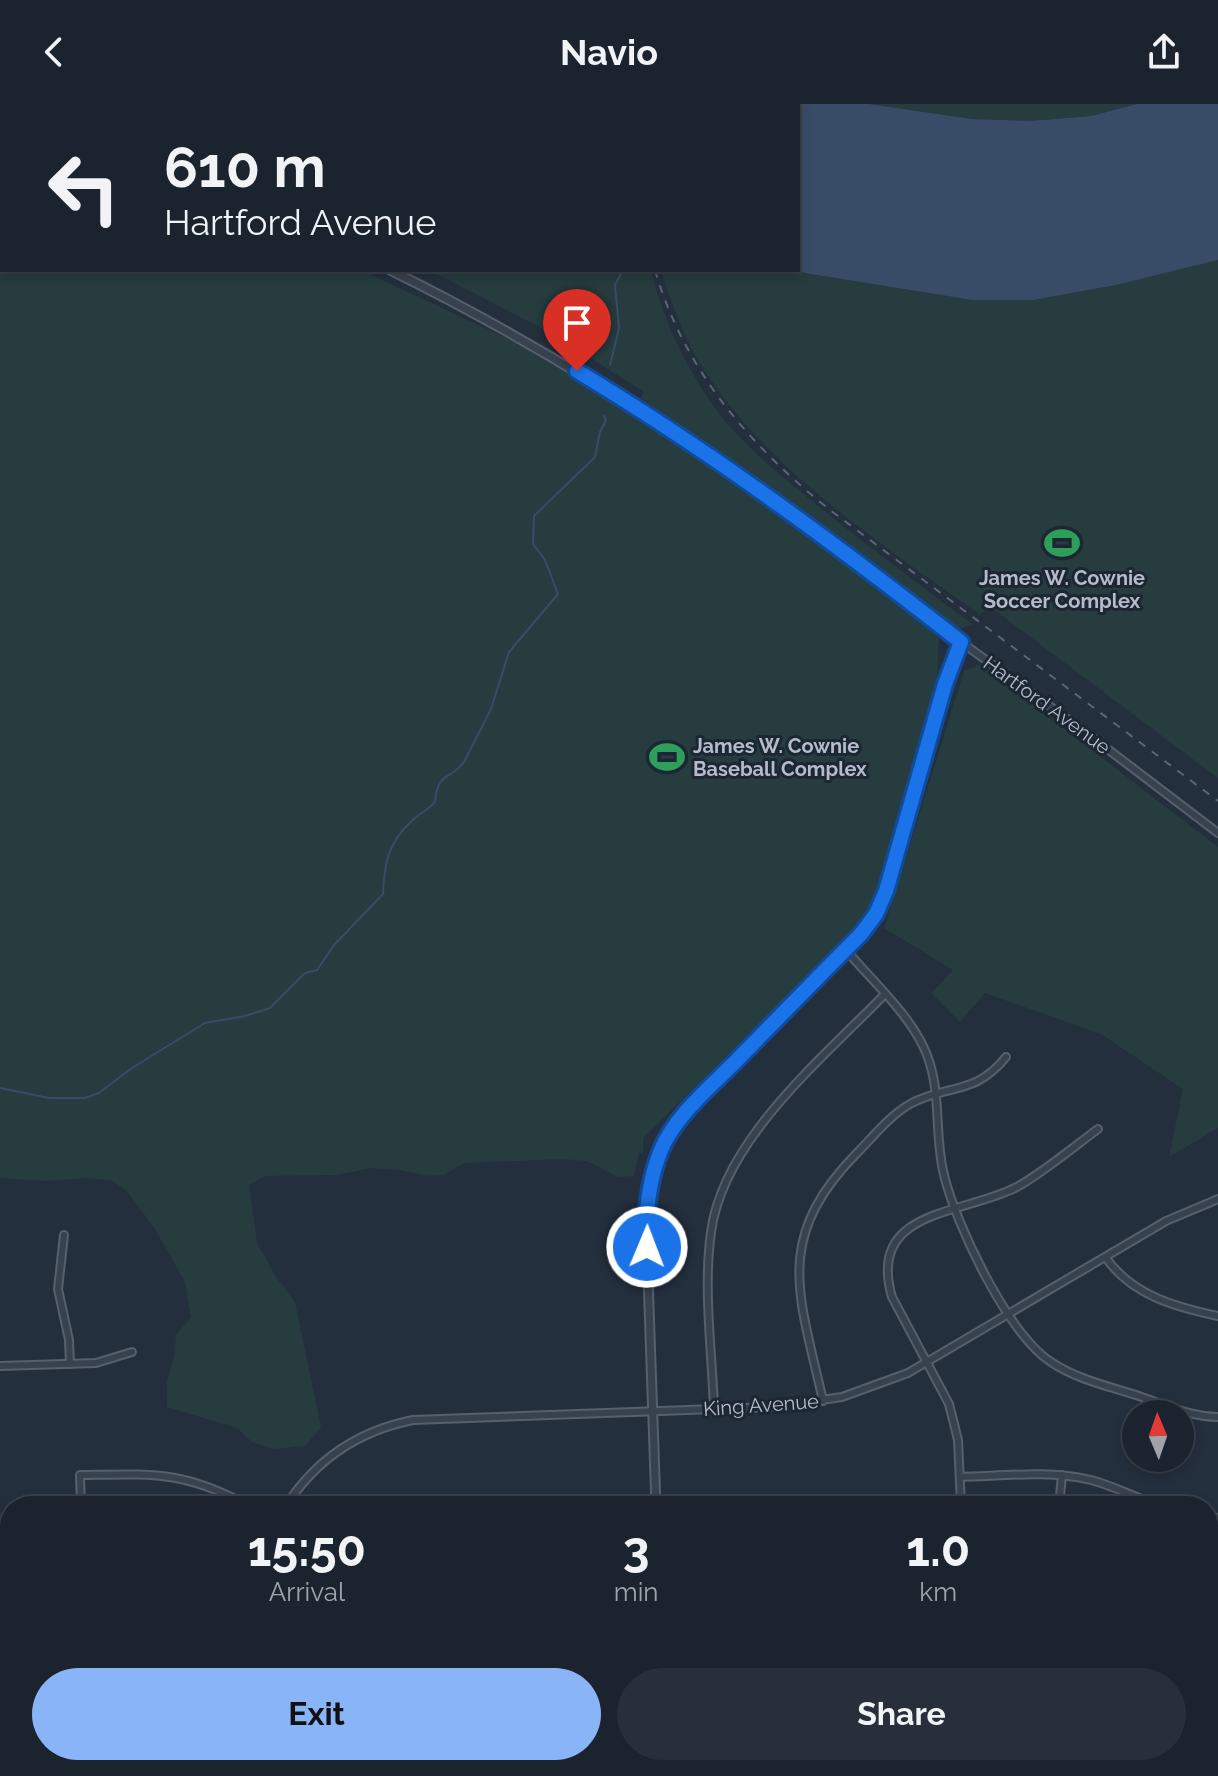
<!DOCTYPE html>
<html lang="en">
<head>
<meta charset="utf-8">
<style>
	body { margin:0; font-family:Raleway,sans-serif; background:#282f3a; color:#f1f3f6; height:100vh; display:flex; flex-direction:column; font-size:30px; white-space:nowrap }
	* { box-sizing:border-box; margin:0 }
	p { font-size:26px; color:#a0a4aa }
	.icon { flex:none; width:44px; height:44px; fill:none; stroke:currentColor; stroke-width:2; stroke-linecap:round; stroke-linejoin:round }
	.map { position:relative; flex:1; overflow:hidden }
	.details { position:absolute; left:0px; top:1392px; width:1218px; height:280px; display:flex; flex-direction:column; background:#1b232e; border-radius:32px 32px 0 0; box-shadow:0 4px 12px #0003,0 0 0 2px #39404a }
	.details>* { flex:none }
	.guide { position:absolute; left:0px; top:0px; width:800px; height:168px; box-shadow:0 4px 12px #0003,0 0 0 2px #39404a; background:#1b232e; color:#f1f3f6; overflow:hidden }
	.needle { width:52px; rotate:358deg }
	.fabs { position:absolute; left:1122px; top:1296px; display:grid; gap:16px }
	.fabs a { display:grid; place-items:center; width:72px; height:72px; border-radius:50%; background:#1b232e; box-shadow:0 4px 12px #0003,0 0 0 2px #39404a; font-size:40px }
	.pin { position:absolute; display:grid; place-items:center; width:68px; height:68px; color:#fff; margin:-82px -34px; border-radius:50% 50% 50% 0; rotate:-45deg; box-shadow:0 0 8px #0007 }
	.pin .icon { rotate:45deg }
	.me { position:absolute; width:88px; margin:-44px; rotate:1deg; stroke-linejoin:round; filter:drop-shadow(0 0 6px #0008) }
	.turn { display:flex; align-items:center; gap:28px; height:168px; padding:0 32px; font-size:36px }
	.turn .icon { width:104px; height:104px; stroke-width:2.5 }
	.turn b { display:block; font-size:56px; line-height:68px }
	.eta { display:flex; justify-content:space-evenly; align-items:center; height:136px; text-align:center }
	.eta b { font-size:48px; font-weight:700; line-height:56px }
	.cta { display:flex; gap:16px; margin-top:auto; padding:16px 32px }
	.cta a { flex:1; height:92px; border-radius:48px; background:#8ab4f8; color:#111; font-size:32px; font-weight:700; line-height:92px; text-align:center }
	.cta a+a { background:#282f3a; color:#f1f3f6 }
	header { display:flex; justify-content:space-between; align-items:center; height:104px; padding:0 32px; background:#1b232e; font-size:36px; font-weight:700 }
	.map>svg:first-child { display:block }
</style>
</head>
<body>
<header><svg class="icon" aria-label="back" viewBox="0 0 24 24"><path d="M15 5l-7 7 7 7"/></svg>Navio<svg class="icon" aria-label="share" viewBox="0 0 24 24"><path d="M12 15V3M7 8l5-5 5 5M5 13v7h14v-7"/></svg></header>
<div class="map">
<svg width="1218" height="1672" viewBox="0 0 1218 1672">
	<rect width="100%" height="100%" fill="#242f3e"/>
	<!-- green -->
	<g fill="#263c3f">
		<path d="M0 0H275L279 2H2V22Z"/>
		<path d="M869 0H1137L1091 12 1030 17 972 15Z"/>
		<path d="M0 46 2 166H361L519 240 616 296 726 370 929 523 939 535 937 575 880 776 867 807 845 837 643 1034V1049H639L634 1072 618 1073 587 1057 561 1055 464 1059 444 1071 429 1072 399 1066 372 1064 336 1071 265 1072 249 1081 257 1139 276 1173 295 1198 321 1323 305 1342 274 1345 252 1338 237 1324 167 1303V1277L175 1249 176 1231 191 1213 185 1178 155 1125 126 1086 111 1076 85 1074 46 1077 0 1074Z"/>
		<path d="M1218 156V674L989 502 980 511C883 441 770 368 704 266 685 237 671 199 661 166H786L972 196H1033L1116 181Z"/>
		<path d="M429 166H651C664 220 691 275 726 318 755 352 792 381 826 408 874 447 923 483 972 520L959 525 949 519 795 402 641 294 644 288 553 230Z"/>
		<path d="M980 560 1218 743V1024L1169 1053 1183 985 1101 930 985 889 960 918 931 889 953 866 884 824 964 567Z"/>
	</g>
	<!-- water -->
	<path fill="#394c67" d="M275 0H869L972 15 1030 17 1091 12 1137 0H1218V156L1116 181 1033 196H972L786 166H798V2Z"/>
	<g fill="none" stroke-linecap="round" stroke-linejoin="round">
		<!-- stream -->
		<g stroke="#394c67" stroke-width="2">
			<path d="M610 261 619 224 615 181 623 166"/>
			<path d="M0 984 49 994H85L99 989 132 964 205 919 245 912 270 904 305 869 317 866 334 841 383 790C384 759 389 736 414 715 421 709 429 705 435 698 438 666 450 677 464 658L491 605 509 548 558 490 545 456 533 440 534 412 595 353 600 328 606 316 604 312"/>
		</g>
		<!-- minor casing -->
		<g stroke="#565f6c" stroke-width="10">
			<g id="minor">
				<path d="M961 538 1080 624 1218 729"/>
				<path d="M846 846C873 878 912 912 927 951 942 990 934 1032 944 1071 956 1121 1008 1230 1051 1258 1076 1275 1108 1282 1136 1291 1163 1300 1190 1313 1218 1313"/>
				<path d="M64 1131 58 1185 69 1236 70 1260"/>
				<path d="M1106 1154C1132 1191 1175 1203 1218 1212"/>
				<path d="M0 1262 96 1259 132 1248"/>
				<path d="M823 1297C800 1192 772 1136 856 1050 873 1033 889 1012 910 1000 946 980 975 992 1006 953"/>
				<path d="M714 1305C712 1247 703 1185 711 1128 723 1036 822 955 884 891"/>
				<path d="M960 1373C1003 1372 1048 1366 1091 1376 1115 1382 1137 1395 1162 1402"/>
				<path d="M81 1402 80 1371C153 1370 183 1366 249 1402"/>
				<path d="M286 1402C316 1355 358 1327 413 1316L771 1303 842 1293 908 1269 1166 1117 1218 1095"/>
				<path d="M961 1402 958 1336 949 1300 892 1193C866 1104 964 1111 1017 1083 1045 1067 1072 1044 1098 1025"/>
				<path d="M1059 1402 1062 1371"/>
				<path d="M1208 1412 1218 1414"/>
				<path d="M0 1480H10"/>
				<path d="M1208 1569 1218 1563"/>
				<path d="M1208 1578 1218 1594"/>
				<path d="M0 1586H10"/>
				<path d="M61 1662V1672"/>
				<path d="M251 1662 252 1672"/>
				<path d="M1120 1662 1127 1672"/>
				<path d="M996 1672 1021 1662"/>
			</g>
		</g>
		<!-- tertiary casing -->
		<g stroke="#565f6c" stroke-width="11">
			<g id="tertiary">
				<path d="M0 40H2"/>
				<path d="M390 166C596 267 781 397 961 538L945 580 886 787 876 810 861 830 694 999 669 1031 661 1045 650 1082 646 1116 656 1402"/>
				<path d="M666 1662V1672"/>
			</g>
		</g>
		<!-- minor -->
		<use href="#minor" stroke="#38414e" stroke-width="6"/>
		<!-- tertiary -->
		<use href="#tertiary" stroke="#38414e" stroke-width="7"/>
		<!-- rail -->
		<g stroke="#5a6575" stroke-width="2" stroke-dasharray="8 8" stroke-linecap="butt">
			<path d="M620 0V2"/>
			<path d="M655 166C684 266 750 342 830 406L1218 697"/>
		</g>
	</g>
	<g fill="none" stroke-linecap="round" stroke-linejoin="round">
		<!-- route casing -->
		<g stroke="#114b97" stroke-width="20">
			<path id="route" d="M577 267C712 348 837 441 961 538L945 580 886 787 876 810 861 830C820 871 780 912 740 953 713 981 676 1010 661 1046 648 1078 645 1110 647 1143"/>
		</g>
		<!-- route -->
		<use href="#route" stroke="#1a73e8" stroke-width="14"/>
	</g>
	<!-- icons -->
	<defs>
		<g id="stadium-bare" transform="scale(2.76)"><path d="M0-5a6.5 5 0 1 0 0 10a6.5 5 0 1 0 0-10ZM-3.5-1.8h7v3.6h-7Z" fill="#2e9e5b" stroke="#1d2633" stroke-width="2.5" paint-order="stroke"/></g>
	</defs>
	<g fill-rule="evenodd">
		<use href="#stadium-bare" x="1062" y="439"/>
		<use href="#stadium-bare" x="667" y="653"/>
	</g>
	<g text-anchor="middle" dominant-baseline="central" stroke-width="6" stroke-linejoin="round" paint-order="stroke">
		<!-- poi labels -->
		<g font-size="20" font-weight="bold" fill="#b4bcc9" stroke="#1d2633">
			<text x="1062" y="474">James W. Cownie<tspan x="1062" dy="23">Soccer Complex</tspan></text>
			<text x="693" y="642" text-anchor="start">James W. Cownie<tspan x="693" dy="23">Baseball Complex</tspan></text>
		</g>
		<!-- street labels -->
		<g font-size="20" fill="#b4bcc9" stroke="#1d2633">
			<text transform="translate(1047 601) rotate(36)">Hartford Avenue</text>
			<text transform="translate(761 1301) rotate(-4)">King Avenue</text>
		</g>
	</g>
</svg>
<div class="fabs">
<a><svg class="needle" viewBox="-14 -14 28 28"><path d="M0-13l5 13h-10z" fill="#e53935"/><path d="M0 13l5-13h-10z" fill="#a0a4aa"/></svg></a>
</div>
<div class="pin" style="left:577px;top:267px;background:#d93025"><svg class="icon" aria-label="arrive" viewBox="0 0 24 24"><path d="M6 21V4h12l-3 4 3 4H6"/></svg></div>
<svg class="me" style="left:647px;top:1143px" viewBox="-20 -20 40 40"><circle r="17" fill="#1a73e8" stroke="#fff" stroke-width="3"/><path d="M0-11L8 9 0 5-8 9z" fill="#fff"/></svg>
<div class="guide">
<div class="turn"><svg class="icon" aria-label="left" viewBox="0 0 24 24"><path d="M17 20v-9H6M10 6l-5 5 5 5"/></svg><div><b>610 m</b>Hartford Avenue</div></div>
</div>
<section class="details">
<div class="eta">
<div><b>15:50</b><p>Arrival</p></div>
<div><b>3</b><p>min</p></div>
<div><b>1.0</b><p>km</p></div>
</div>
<div class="cta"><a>Exit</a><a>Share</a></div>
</section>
</div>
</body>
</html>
